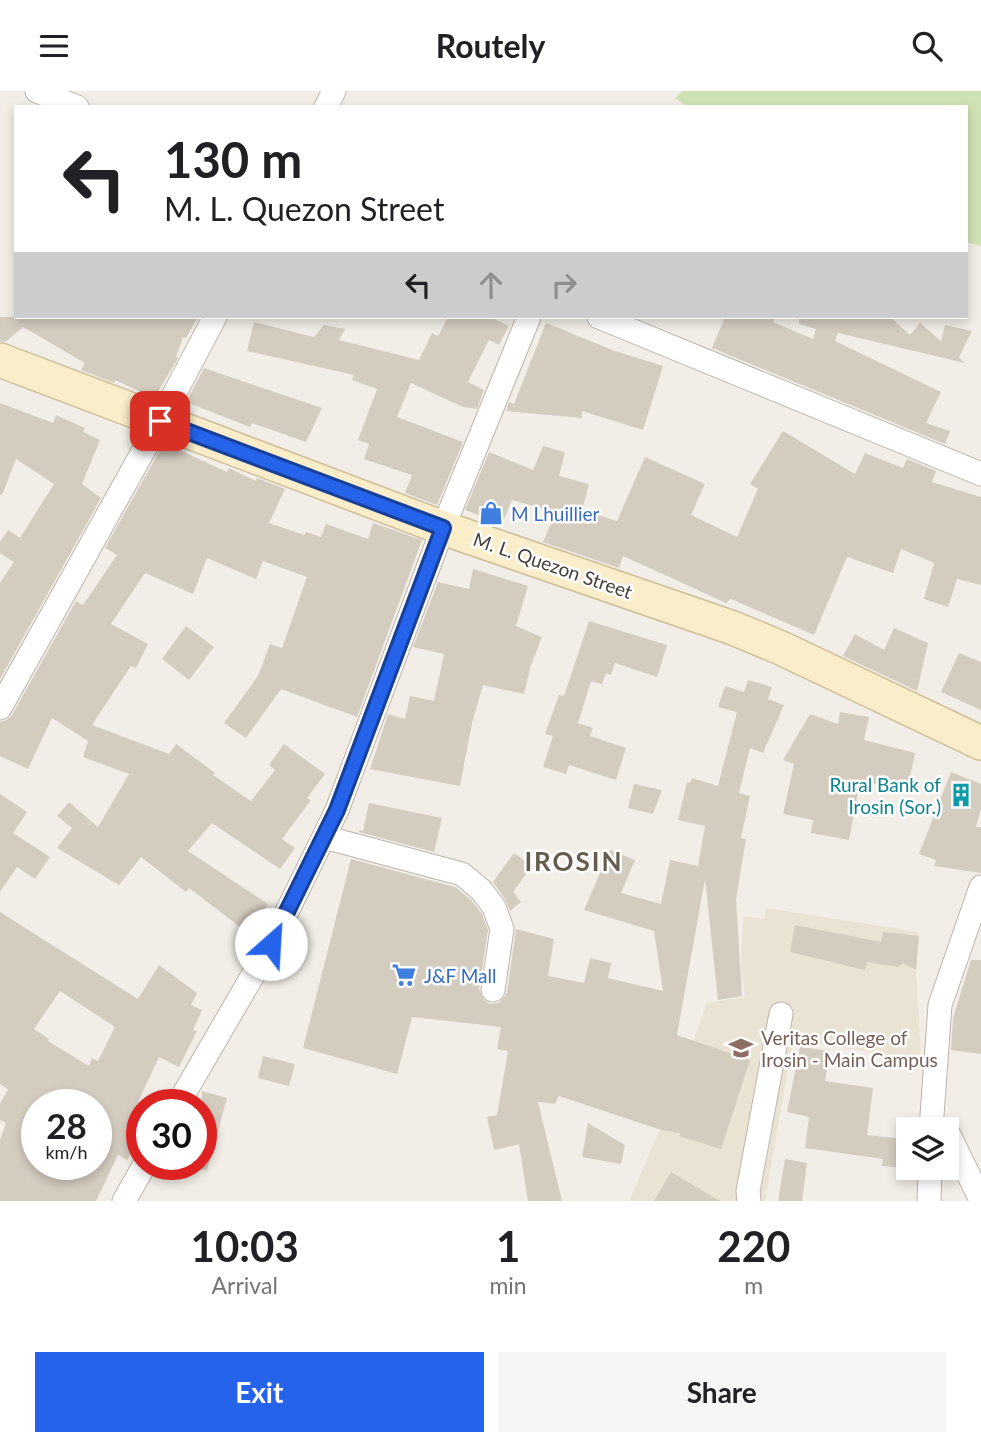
<!DOCTYPE html>
<html lang="en">
<head>
<meta charset="utf-8">
<style>
	body { margin:0; font-family:Lato,sans-serif; background:#f6f6f6; color:#202124; height:100vh; display:flex; flex-direction:column; font-size:26px; white-space:nowrap }
	* { box-sizing:border-box; margin:0 }
	p { font-size:23px; color:#757577 }
	.icon { flex:none; width:38px; height:38px; fill:none; stroke:currentColor; stroke-width:2; stroke-linecap:round; stroke-linejoin:round }
	.map { position:relative; height:1110px; overflow:hidden }
	.side { display:flex; flex-direction:column; background:#fff; flex:1 }
	.side>* { flex:none }
	.hud { position:absolute; left:14px; top:14px; width:954px; height:214px; border-radius:0px; box-shadow:0 4px 10px #0003; background:#fff; color:#202124; overflow:hidden }
	.tools { position:absolute; left:896px; top:1026px; display:grid; gap:14px }
	.tools a { display:grid; place-items:center; width:63px; height:63px; border-radius:0px; background:#fff; box-shadow:0 4px 10px #0003; font-size:35px }
	.speed { position:absolute; left:21px; top:998px; display:flex; gap:14px; font-size:35px; font-weight:700; text-align:center }
	.speed>* { display:grid; place-content:center; width:91px; height:91px; border-radius:50%; background:#fff; box-shadow:0 4px 10px #0003; line-height:1 }
	.speed small { font-size:18px; font-weight:400 }
	.speed .limit { border:10px solid #d22; background:#fff; color:#111 }
	.pin { position:absolute; display:grid; place-items:center; width:60px; height:60px; color:#fff; margin:-30px; border-radius:14px; box-shadow:0 4px 10px #0006 }
	.me { position:absolute; width:77px; margin:-38px; rotate:26deg; stroke-linejoin:round; filter:drop-shadow(0 0 5px #0008) }
	.turn { display:flex; align-items:center; gap:24px; height:147px; padding:0 35px; font-size:32px }
	.turn .icon { width:91px; height:91px; stroke-width:2.5 }
	.turn b { display:block; font-size:49px; line-height:60px }
	.lanes { display:flex; align-items:center; height:66px; padding:0 35px; background:#0003; justify-content:center; gap:35px; direction:ltr }
	.lanes .off { opacity:.35 }
	.eta { display:flex; justify-content:space-evenly; align-items:center; height:119px; text-align:center }
	.eta b { font-size:42px; font-weight:700; line-height:49px }
	.primary-button { display:flex; gap:14px; margin-top:auto; padding:14px 35px }
	.primary-button a { flex:1; height:80px; border-radius:0px; background:#2563eb; color:#fff; font-size:28px; font-weight:700; line-height:80px; text-align:center }
	.primary-button a+a { background:#f6f6f6; color:#202124 }
	header { display:flex; justify-content:space-between; align-items:center; height:91px; padding:0 35px; background:#fff; font-size:32px; font-weight:700 }
	.map>svg:first-child { display:block }
</style>
</head>
<body>
<header><svg class="icon" aria-label="menu" viewBox="0 0 24 24"><path d="M4 6h16M4 12h16M4 18h16"/></svg>Routely<svg class="icon" aria-label="search" viewBox="0 0 24 24"><circle cx="10" cy="10" r="6"/><path d="M15 15l6 6"/></svg></header>
<div class="map">
<svg width="981" height="1110" viewBox="0 0 981 1110">
	<rect width="100%" height="100%" fill="#f2eee7"/>
	<!-- education -->
	<path fill="#eae2d2" d="M766 817 919 841 916 879 921 969 793 949 765 1110H629L672 1010 707 912 745 906 741 874 743 825 764 828Z"/>
	<!-- green -->
	<path fill="#cee3b3" d="M682 0H981V155L966 151V16H688L675 7Z"/>
	<!-- building -->
	<g fill="#d5ccc0" fill-rule="evenodd">
		<path d="M0 226H198L186 247 183 246 176 266 178 267 154 307 115 289 114 292 81 279 85 272 23 236 5 251 0 250Z"/>
		<path d="M448 226H490L509 235 499 254 489 249 468 291 484 299 477 318 463 316 411 292 397 326 463 351 437 414 405 402 412 384 364 368 369 353 358 349 377 298 352 289 354 284 247 260 254 231 314 246 324 234 345 238 339 249 419 269 432 242 438 245Z"/>
		<path d="M725 226H776L773 231 813 248 816 238 799 233V226H890L910 244 920 232 941 250 945 234 972 240 959 266 965 272 838 242 835 250 941 301 926 332 950 340 945 353 712 257Z"/>
		<path d="M546 232 615 260 663 275 643 339 582 320V327L506 320 509 311 514 313Z"/>
		<path d="M204 277 322 317 306 351 252 332 250 336 186 311Z"/>
		<path d="M0 312 53 332 56 324 85 337 83 341 100 349 82 393 101 407 0 588V492L14 471 0 462V451L8 439 20 447 54 393 16 368 2 404H0Z"/>
		<path d="M783 340 855 383 865 362 903 377 907 368 936 380 932 391 981 406V494L957 488 948 516 924 508 934 472 901 458 893 482 847 466 814 544 731 508 726 512 623 465 619 477 543 451 556 421 512 409 502 433 465 419 489 361 533 379 543 355 565 361 559 385 589 393 582 419 617 430 645 366 705 393 691 424 737 446 758 398 750 393Z"/>
		<path d="M164 352 227 381 229 377 256 390 257 387 285 398 269 432 304 444 306 441 321 446 326 433 368 448 373 432 422 449 357 626 281 598 246 647 224 632 258 585 270 553 282 557 307 486 263 470 256 488 207 467 193 503 145 482 111 533 148 553 136 577 131 575 92 634 169 663 176 653 215 682 213 684 251 710 275 679 269 674 284 653 325 683 307 707 311 709 282 748 295 757 280 778 212 732 188 760 268 813 248 842 189 797 186 801 141 766 119 794 57 757 72 737 57 725 69 711 98 736 129 683 83 666 88 650 52 627 28 678 0 665V631L7 629 12 624 76 510 83 514 117 464 105 457Z"/>
		<path d="M473 478 528 495 516 535 542 546 531 574 524 603 483 594 472 632 460 695 370 678 388 623 405 628 410 605 434 610 444 563 413 556 438 491 469 498Z"/>
		<path d="M589 530 667 554 657 586 615 572 611 584 606 582 602 593 591 590 578 632 593 637 590 645 626 657 616 689 569 674 566 683 543 676 553 645 545 643 559 604 564 605Z"/>
		<path d="M186 535 214 556 189 589 162 568Z"/>
		<path d="M894 537 928 552 917 600 843 565 855 543 884 559Z"/>
		<path d="M959 562 981 571V619L941 601Z"/>
		<path d="M748 589 772 596 768 608 784 614 763 662 750 657 739 702 750 705 741 747 746 748 736 808 742 905 718 909 705 788 677 944 750 969 721 1058 679 1045 680 1042 658 1038 559 1005 555 1013 538 1011 562 1110H528L519 1053 494 1059 487 1026 497 1024 508 960 497 958 501 936 412 926 397 983 303 957 351 768 455 796 471 809 482 823 488 839 479 898 484 909 490 913 499 912 507 902 516 838 554 848 548 885 584 892 590 867 611 872 608 887 663 900 654 840 584 819 610 759 635 769 621 802 661 813 670 769 698 775 705 735 678 729 687 691 690 692 692 687 718 695 737 621 718 616 725 595 744 601Z"/>
		<path d="M840 621 869 626 864 649 915 662 907 700 860 690 849 749 811 742 813 729 783 723 794 673 783 669 810 623 838 633Z"/>
		<path d="M951 681 981 693V717L976 736H981V782L934 775 936 769 919 763Z"/>
		<path d="M634 693 662 699 653 723 628 717Z"/>
		<path d="M0 703 27 721 13 742 50 766 35 788 17 776 0 801Z"/>
		<path d="M369 712 442 727 434 761 359 741V739L363 740Z"/>
		<path d="M514 762 532 775 513 801 521 811 510 820 505 808 493 791Z"/>
		<path d="M0 821 138 908 159 874 197 902 191 914 202 919 193 939 197 940 179 976 159 966 125 1039 139 1047 127 1069 118 1064 96 1110H0V1049L6 1032 0 1029V1013L8 998 0 993ZM60 900 115 936 98 970 92 967 89 975 48 950 49 948 34 938ZM37 1013H96V1073H37Z"/>
		<path d="M795 834 881 851 883 841 919 845 916 879 903 872 898 876 867 871 865 879 790 861Z"/>
		<path d="M971 869H981V963L951 959 953 927Z"/>
		<path d="M800 956 830 960 825 990 873 997 867 1044 905 1048 902 1077 882 1075 883 1068 805 1057 809 1026 787 1021Z"/>
		<path d="M263 965 295 973 289 995 258 987Z"/>
		<path d="M202 1000 227 1007 207 1079H201Z"/>
		<path d="M588 1032 625 1054 621 1073 582 1066Z"/>
		<path d="M785 1068 807 1072 802 1110H778Z"/>
		<path d="M671 1081 720 1110H654Z"/>
	</g>
	<g fill="none" stroke-linecap="round" stroke-linejoin="round">
		<!-- street casing -->
		<g stroke="#bcb5aa" stroke-width="25">
			<g id="street">
				<path d="M37 0 77 16"/>
				<path d="M326 16 334 0"/>
				<path d="M599 226 981 383"/>
				<path d="M0 617 160 330 215 226"/>
				<path d="M324 746 462 783 481 799 494 816 502 838 493 899"/>
				<path d="M178 1013 271 853 337 719 443 437 529 226"/>
				<path d="M931 1038 940 914 981 796"/>
				<path d="M947 1040 981 1109"/>
				<path d="M124 1110 145 1073"/>
				<path d="M749 1110 748 1100 781 923"/>
				<path d="M929 1110 930 1076"/>
			</g>
		</g>
		<!-- secondary casing -->
		<g stroke="#cebf9a" stroke-width="36">
			<path id="secondary" d="M0 269 443 437 733 537 781 557 981 652"/>
		</g>
		<!-- street -->
		<use href="#street" stroke="#fff" stroke-width="23"/>
		<!-- secondary -->
		<use href="#secondary" stroke="#faedc9" stroke-width="33"/>
	</g>
	<g fill="none" stroke-linecap="round" stroke-linejoin="round">
		<!-- route casing -->
		<g stroke="#184099" stroke-width="18">
			<path id="route" d="M160 330 443 437 337 719 271 853"/>
		</g>
		<!-- route -->
		<use href="#route" stroke="#2563eb" stroke-width="12"/>
	</g>
	<!-- icons -->
	<defs>
		<g id="shop-bare" transform="scale(1.89)"><path d="M-5-2.5h2.3a2.7 3.5 0 0 1 5.4 0H5L5.5 6h-11ZM-1.5-2.5h3a1.5 2.3 0 0 0-3 0Z" fill="#3f7fe0" stroke="#fff" stroke-width="2.5" paint-order="stroke"/></g>
		<g id="building-bare" transform="scale(1.89)"><path d="M-4-6H4V6H1V3H-1V6H-4ZM-2.5-4.3h1.7v1.8h-1.7ZM.8-4.3h1.7v1.8H.8ZM-2.5-1h1.7V.8h-1.7ZM.8-1h1.7V.8H.8Z" fill="#0f9aa8" stroke="#fff" stroke-width="2.5" paint-order="stroke"/></g>
		<g id="supermarket-bare" transform="scale(1.89)"><path d="M-6-5.5h2.5l.6 2H6L4.5 2H-2.5L-4.4-4H-6ZM-1.5 3.2a1.3 1.3 0 1 0 .1 0ZM3 3.2a1.3 1.3 0 1 0 .1 0Z" fill="#3f7fe0" stroke="#fff" stroke-width="2.5" paint-order="stroke"/></g>
		<g id="university-bare" transform="scale(1.89)"><path d="M0-5L7-2L0 1L-7-2ZM-4 1L0 2.5L4 1V4Q0 6-4 4Z" fill="#8d6e63" stroke="#fff" stroke-width="2.5" paint-order="stroke"/></g>
	</defs>
	<g fill-rule="evenodd">
		<use href="#shop-bare" x="491" y="422"/>
		<use href="#building-bare" x="961" y="704"/>
		<use href="#supermarket-bare" x="404" y="884"/>
		<use href="#university-bare" x="741" y="957"/>
	</g>
	<g text-anchor="middle" dominant-baseline="central" stroke-width="5" stroke-linejoin="round" paint-order="stroke">
		<!-- shop labels -->
		<g font-size="19" fill="#366cbe" stroke="#fff" text-anchor="start">
			<text x="511" y="422">M Lhuillier</text>
			<text x="424" y="884">J&amp;F Mall</text>
		</g>
		<!-- street labels -->
		<g font-size="19" fill="#443e36" stroke="#fff">
			<text transform="translate(553 474) rotate(19)">M. L. Quezon Street</text>
		</g>
		<!-- culture labels -->
		<g font-size="19" fill="#0d838f" stroke="#fff" text-anchor="end">
			<text x="941" y="693">Rural Bank of<tspan x="941" dy="22">Irosin (Sor.)</tspan></text>
		</g>
		<!-- education labels -->
		<g font-size="19" fill="#785e54" stroke="#fff" text-anchor="start">
			<text x="761" y="946">Veritas College of<tspan x="761" dy="22">Irosin - Main Campus</tspan></text>
		</g>
		<!-- district labels -->
		<g font-size="26" font-weight="bold" letter-spacing="2" fill="#665c4e" stroke="#fff">
			<text x="574" y="770">IROSIN</text>
		</g>
	</g>
</svg>
<div class="tools">
<a><svg class="icon" aria-label="layers" viewBox="0 0 24 24"><path d="M12 4l9 5-9 5-9-5zM3 14l9 5 9-5"/></svg></a>
</div>
<div class="speed"><div>28<small>km/h</small></div><div class="limit">30</div></div>
<div class="pin" style="left:160px;top:330px;background:#d93025"><svg class="icon" aria-label="arrive" viewBox="0 0 24 24"><path d="M6 21V4h12l-3 4 3 4H6"/></svg></div>
<svg class="me" style="left:271px;top:853px" viewBox="-20 -20 40 40"><circle r="19" fill="#fff"/><path d="M0-13L10 11 0 6-10 11z" fill="#2563eb"/></svg>
<div class="hud">
<div class="turn"><svg class="icon" aria-label="left" viewBox="0 0 24 24"><path d="M17 20v-9H6M10 6l-5 5 5 5"/></svg><div><b>130 m</b>M. L. Quezon Street</div></div>
<div class="lanes"><svg class="icon" aria-label="left" viewBox="0 0 24 24"><path d="M17 20v-9H6M10 6l-5 5 5 5"/></svg><svg class="icon off" aria-label="ahead" viewBox="0 0 24 24"><path d="M12 20V5M6 11l6-6 6 6"/></svg><svg class="icon off" aria-label="right" viewBox="0 0 24 24"><path d="M7 20v-9h11M14 6l5 5-5 5"/></svg></div>
</div>
</div>
<section class="side">
<div class="eta">
<div><b>10:03</b><p>Arrival</p></div>
<div><b>1</b><p>min</p></div>
<div><b>220</b><p>m</p></div>
</div>
<div class="primary-button"><a>Exit</a><a>Share</a></div>
</section>
</body>
</html>
